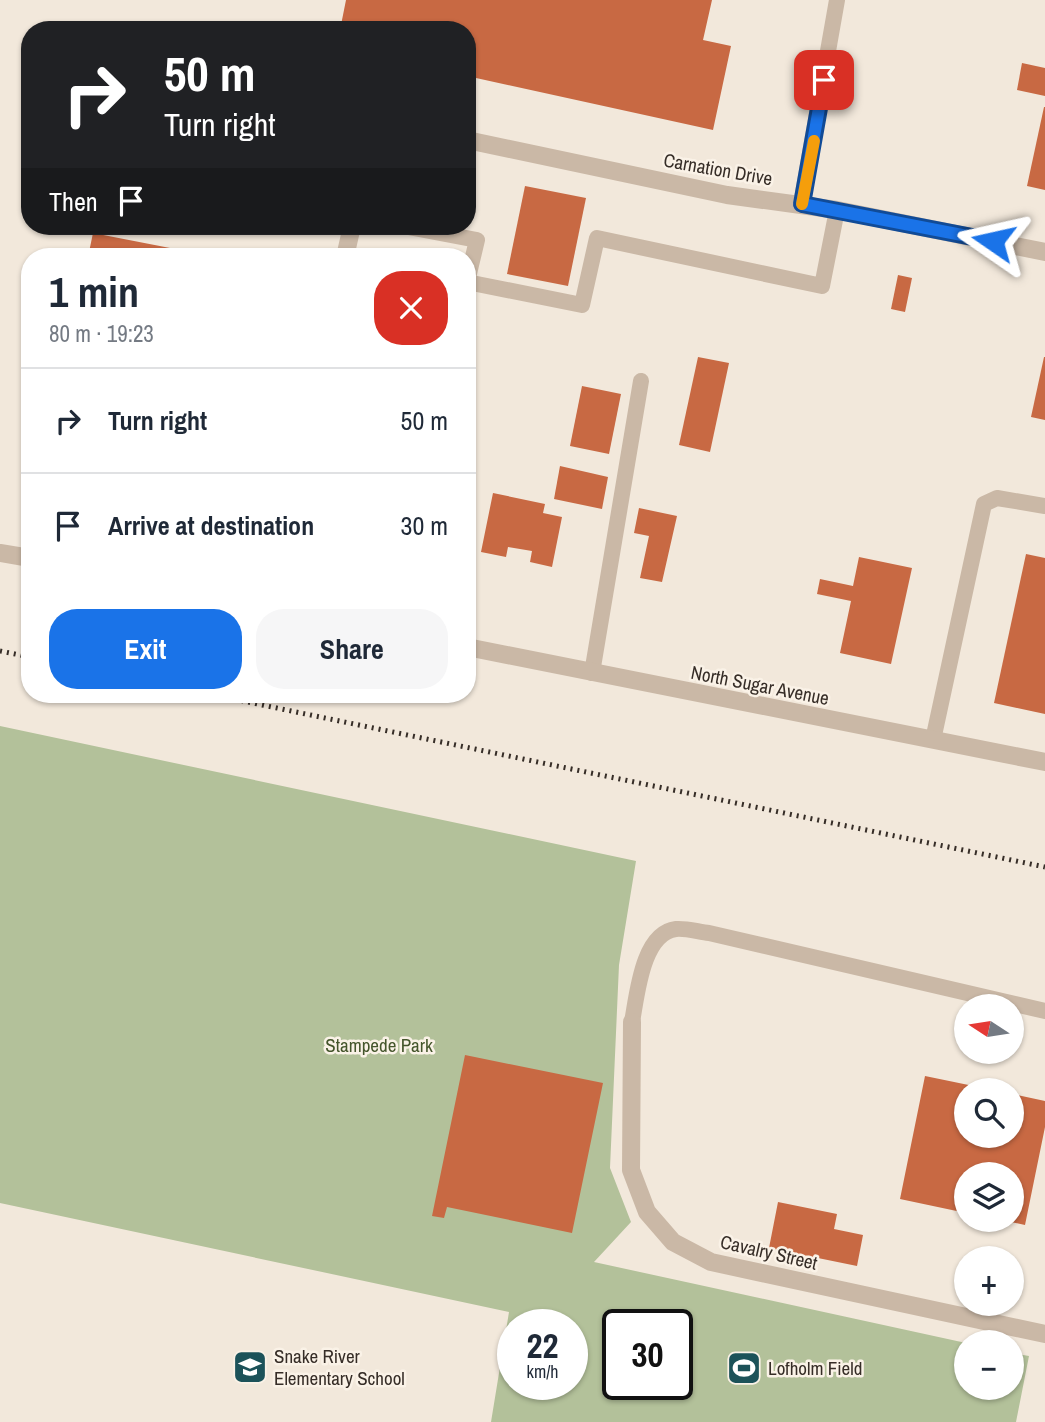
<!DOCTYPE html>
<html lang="en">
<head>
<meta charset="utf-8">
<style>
	body { margin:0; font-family:"Archivo Narrow",sans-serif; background:#f6f6f7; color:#1f2937; height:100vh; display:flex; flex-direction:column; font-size:26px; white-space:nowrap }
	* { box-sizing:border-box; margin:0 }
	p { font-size:23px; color:#747a83 }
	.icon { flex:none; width:38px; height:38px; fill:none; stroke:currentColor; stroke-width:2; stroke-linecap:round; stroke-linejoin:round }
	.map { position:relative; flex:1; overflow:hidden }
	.side { position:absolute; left:21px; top:248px; width:455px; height:455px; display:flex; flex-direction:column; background:#fff; border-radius:28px; box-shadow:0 2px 5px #0004 }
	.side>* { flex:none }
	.guide { position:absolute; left:21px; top:21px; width:455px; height:214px; border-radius:28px; box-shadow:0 2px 5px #0004; background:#202124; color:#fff; overflow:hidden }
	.needle { width:46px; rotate:282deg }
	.buttons { position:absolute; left:954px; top:994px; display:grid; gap:14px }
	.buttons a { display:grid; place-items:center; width:70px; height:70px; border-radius:50%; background:#fff; box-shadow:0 2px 5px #0004; font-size:35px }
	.speed { position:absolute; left:497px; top:1309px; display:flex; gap:14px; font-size:35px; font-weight:700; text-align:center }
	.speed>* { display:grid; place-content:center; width:91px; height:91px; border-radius:50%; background:#fff; box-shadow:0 2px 5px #0004; line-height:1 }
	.speed small { font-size:18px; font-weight:400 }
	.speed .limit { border:4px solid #111; border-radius:10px; background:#fff; color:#111 }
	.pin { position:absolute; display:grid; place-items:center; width:60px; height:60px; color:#fff; margin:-30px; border-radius:14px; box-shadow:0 4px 10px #0006 }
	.me { position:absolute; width:77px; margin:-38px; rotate:281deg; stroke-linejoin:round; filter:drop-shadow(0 0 5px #0008) }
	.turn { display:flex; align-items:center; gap:24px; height:147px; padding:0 28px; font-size:32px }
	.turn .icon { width:91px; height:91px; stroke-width:2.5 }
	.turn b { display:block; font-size:49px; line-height:60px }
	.then { display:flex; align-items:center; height:66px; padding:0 28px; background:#0003; gap:14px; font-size:26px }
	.round { display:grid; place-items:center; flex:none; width:74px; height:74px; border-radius:28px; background:#f6f6f7 }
	.head { display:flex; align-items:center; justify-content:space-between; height:119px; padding:0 28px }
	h1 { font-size:42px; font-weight:700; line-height:52px }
	.button { display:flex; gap:14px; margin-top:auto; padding:14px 28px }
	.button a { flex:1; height:80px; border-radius:28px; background:#1a73e8; color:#fff; font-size:28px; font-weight:700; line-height:80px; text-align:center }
	.button a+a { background:#f6f6f7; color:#1f2937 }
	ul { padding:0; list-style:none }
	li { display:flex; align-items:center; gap:21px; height:105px; padding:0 28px; border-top:2px solid #e0e1e3 }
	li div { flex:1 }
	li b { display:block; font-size:26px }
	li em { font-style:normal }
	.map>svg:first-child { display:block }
</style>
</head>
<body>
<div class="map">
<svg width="1045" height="1422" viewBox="0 0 1045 1422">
	<rect width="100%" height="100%" fill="#f2e8db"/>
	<!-- green -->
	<path fill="#b3c19a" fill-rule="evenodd" d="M0 726 636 861 619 965 610 1168 631 1222 594 1262 966 1343V1388H1012V1353L1029 1356 1016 1422H491L509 1312 0 1203ZM513 1325H572V1384H513ZM618 1325H677V1384H618Z"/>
	<!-- building -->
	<g fill="#c86943">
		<path d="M346 0H712L703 40 731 46 713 130 467 76V30H340Z"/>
		<path d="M1022 63 1045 68V96L1017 90Z"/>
		<path d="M1044 107H1045V190L1027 186Z"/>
		<path d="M525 186 586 198 568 286 507 274Z"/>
		<path d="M93 233 170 248 168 257H88Z"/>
		<path d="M898 275 912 278 905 312 891 309Z"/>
		<path d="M467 313 473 314 468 335H467Z"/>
		<path d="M698 357 729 363 710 452 679 445Z"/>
		<path d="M1044 357H1045V420L1031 417Z"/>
		<path d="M582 386 621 394 609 454 570 446Z"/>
		<path d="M560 466 608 477 602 509 554 499Z"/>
		<path d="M493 493 545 504 543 513 562 517 552 567 530 562 532 551 508 547 506 557 481 552Z"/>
		<path d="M639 508 677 516 662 582 640 578 649 536 634 533Z"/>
		<path d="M1026 554 1045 558V714L994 703Z"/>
		<path d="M859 557 912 568 891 664 840 653 851 601 817 594 820 579 853 586Z"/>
		<path d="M465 1055 603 1083 572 1233 447 1207 444 1218 432 1216Z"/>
		<path d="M925 1076 988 1089 966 1090V1136H1012V1094L1045 1101V1127L1025 1225 1006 1221 1012 1220V1174H966V1213L900 1199Z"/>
		<path d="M778 1202 837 1214 834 1229 863 1235 857 1266 769 1248Z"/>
	</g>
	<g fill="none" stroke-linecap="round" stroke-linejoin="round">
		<!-- service -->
		<g stroke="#cab8a6" stroke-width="16">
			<path d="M801 204 837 0"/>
			<path d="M403 226 477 240 467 282 582 305 597 238 822 286 837 210"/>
			<path d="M592 673 641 381"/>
			<path d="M933 740 984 504 997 498 1045 506"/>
			<path d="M632 1022C637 996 642 933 676 929 686 928 699 932 709 933L1045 1011"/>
		</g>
		<!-- minor -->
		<g stroke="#cab8a6" stroke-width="18">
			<path d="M467 140 727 195 837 210 1045 252"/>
			<path d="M345 257 352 226"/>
			<path d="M632 1022 631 1170 647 1212 673 1242 711 1262 1045 1334"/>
		</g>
		<!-- tertiary -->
		<g stroke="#cab8a6" stroke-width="18">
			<path d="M0 553 30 558"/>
			<path d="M467 647 1045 762"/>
		</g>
		<!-- rail -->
		<g stroke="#362d27" stroke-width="5" stroke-dasharray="2 5" stroke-linecap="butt">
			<path d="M0 651 30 657"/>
			<path d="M214 695 1045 867"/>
		</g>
	</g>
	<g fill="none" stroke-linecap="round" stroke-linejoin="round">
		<!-- route casing -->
		<g stroke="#114b97" stroke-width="18">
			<path id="route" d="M824 80 802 204 993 241"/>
		</g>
		<!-- route -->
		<use href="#route" stroke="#1a73e8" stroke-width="12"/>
		<!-- slow -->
		<path stroke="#f59e0b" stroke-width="12" d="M802 204 814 141"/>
	</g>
	<!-- icons -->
	<defs>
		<g id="school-square" transform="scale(1.75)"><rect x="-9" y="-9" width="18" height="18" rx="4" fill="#1c5259" stroke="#faf2e7"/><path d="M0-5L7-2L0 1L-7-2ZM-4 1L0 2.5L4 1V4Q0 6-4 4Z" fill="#fff"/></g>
		<g id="stadium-square" transform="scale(1.75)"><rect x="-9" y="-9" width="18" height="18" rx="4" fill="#1c5259" stroke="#faf2e7"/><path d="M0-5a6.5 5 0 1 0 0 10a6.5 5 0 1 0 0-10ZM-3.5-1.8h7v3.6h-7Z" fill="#fff"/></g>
	</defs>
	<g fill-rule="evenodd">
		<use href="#school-square" x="250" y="1367"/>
		<use href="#stadium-square" x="744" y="1368"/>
	</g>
	<g text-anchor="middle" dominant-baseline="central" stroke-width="5" stroke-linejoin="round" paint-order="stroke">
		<!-- street labels -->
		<g font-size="19" fill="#362d27" stroke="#faf2e7">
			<text transform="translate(718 169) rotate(10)">Carnation Drive</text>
			<text transform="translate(760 685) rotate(11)">North Sugar Avenue</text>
			<text transform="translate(769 1252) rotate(13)">Cavalry Street</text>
		</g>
		<!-- park labels -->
		<g font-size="19" fill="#44552b" stroke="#faf2e7">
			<text x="379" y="1045">Stampede Park</text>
		</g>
		<!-- poi labels -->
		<g font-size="19" fill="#362d27" stroke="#faf2e7" text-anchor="start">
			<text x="274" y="1356">Snake River<tspan x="274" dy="22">Elementary School</tspan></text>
			<text x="768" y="1368">Lofholm Field</text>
		</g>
	</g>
</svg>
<div class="buttons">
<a><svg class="needle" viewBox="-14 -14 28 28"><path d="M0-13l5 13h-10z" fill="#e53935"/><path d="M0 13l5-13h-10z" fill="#747a83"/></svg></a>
<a><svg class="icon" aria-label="search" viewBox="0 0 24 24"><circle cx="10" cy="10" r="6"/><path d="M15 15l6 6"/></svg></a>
<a><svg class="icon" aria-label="layers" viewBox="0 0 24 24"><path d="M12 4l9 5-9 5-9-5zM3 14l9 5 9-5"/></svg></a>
<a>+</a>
<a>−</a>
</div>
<div class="speed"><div>22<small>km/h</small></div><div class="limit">30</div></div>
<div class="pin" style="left:824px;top:80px;background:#d93025"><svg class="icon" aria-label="arrive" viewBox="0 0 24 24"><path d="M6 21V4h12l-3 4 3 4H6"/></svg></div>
<svg class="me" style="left:993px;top:241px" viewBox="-20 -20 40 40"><path d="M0-17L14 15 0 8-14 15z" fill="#1a73e8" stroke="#fff" stroke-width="4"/></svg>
<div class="guide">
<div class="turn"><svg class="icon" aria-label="right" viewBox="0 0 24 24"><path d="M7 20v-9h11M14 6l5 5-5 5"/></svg><div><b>50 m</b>Turn right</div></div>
<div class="then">Then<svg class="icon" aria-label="arrive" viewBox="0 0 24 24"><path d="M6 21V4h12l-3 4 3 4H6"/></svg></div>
</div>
<section class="side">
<div class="head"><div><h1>1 min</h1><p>80 m · 19:23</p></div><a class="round" style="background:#d93025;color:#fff"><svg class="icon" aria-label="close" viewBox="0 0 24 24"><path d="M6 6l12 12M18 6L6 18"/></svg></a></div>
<ul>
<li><svg class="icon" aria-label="right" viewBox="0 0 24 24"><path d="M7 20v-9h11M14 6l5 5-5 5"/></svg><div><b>Turn right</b></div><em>50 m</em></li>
<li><svg class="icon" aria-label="arrive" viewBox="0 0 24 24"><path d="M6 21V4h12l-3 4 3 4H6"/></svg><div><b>Arrive at destination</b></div><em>30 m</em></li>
</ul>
<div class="button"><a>Exit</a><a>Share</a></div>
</section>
</div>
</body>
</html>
